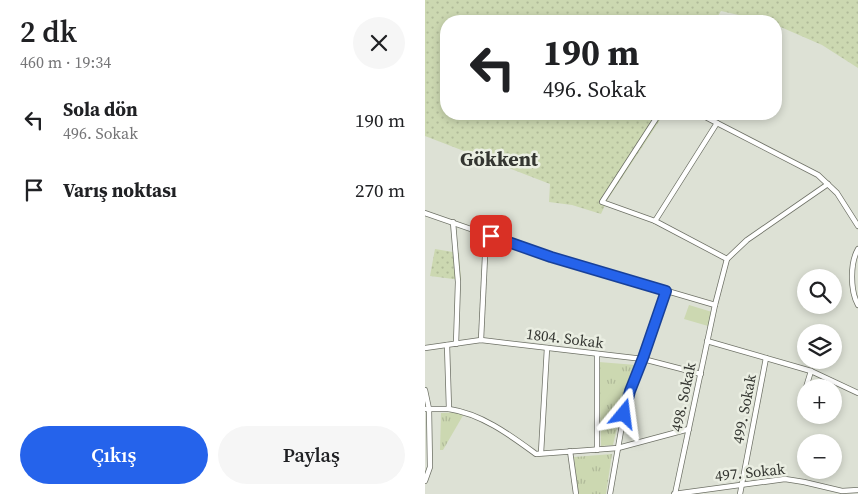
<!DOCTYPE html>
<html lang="tr">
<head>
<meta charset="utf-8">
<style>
	body { margin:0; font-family:"Source Serif 4",serif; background:#f6f6f6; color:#202124; height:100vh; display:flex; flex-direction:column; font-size:19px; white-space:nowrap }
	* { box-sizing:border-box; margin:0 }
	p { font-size:16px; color:#757577 }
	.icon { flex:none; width:28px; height:28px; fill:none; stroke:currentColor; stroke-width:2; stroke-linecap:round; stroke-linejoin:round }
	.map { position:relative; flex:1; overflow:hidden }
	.sheet { display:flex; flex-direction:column; background:#fff; width:425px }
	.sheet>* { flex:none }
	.guide { position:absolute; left:15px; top:15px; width:342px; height:105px; border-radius:20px; box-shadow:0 2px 8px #0003; background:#fff; color:#202124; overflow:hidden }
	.buttons { position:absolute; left:372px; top:269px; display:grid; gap:10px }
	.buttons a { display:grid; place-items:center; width:45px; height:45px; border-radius:50%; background:#fff; box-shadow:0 2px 8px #0003; font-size:25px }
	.pin { position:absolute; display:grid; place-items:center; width:42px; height:42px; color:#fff; margin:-21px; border-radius:10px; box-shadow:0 2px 8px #0006 }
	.me { position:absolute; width:55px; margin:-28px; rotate:16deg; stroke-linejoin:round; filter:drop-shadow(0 0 4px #0008) }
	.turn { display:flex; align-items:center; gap:18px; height:105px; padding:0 20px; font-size:22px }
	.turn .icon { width:65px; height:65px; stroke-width:2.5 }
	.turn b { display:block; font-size:35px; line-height:42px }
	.round { display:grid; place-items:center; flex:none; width:52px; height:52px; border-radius:26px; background:#f6f6f6 }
	.head { display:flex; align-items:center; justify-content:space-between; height:85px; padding:0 20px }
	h1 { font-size:30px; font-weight:600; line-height:38px }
	.primary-button { display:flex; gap:10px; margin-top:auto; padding:10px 20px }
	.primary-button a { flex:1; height:58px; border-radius:30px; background:#2563eb; color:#fff; font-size:20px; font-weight:600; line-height:58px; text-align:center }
	.primary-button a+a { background:#f6f6f6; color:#202124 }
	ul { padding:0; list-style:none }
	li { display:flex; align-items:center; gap:15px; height:70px; padding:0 20px }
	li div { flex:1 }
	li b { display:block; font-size:19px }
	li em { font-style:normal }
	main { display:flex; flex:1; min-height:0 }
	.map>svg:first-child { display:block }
</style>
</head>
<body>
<main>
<section class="sheet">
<div class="head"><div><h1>2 dk</h1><p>460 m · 19:34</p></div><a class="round"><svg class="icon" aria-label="close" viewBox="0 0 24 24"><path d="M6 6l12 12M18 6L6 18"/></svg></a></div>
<ul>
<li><svg class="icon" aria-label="left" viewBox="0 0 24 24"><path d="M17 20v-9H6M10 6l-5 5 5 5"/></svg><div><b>Sola dön</b><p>496. Sokak</p></div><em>190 m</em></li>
<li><svg class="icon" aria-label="arrive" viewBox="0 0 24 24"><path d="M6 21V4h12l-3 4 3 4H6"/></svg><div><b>Varış noktası</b></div><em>270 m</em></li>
</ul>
<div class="primary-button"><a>Çıkış</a><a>Paylaş</a></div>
</section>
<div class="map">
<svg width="433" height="494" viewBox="0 0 433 494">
	<defs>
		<pattern id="grass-dots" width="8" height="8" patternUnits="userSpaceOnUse" patternTransform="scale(1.25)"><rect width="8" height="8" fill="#ccd8b1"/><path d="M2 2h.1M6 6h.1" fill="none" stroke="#b0ba99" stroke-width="1.8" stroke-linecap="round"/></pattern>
		<pattern id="park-tufts" width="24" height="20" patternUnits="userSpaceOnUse" patternTransform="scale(1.25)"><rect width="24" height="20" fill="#ccd8b1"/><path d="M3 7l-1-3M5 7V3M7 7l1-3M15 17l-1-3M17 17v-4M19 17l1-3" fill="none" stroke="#b0ba99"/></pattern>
	</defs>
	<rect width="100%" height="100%" fill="#dde1d5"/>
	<!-- grass -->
	<g fill="url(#grass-dots)">
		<path d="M0 0H433V68L397 45 351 25V21H340L296 11 290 21H21V114H239L183 199 176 214 147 205 124 202 125 184 0 136Z"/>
		<path d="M10 249 34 253 36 280 5 276Z"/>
	</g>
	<!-- park -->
	<g fill="url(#park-tufts)">
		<path d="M174 362 211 365 198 403 188 445 176 446Z"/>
		<path d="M40 412 18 450H15L16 413Z"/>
		<path d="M187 454 181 494H153L149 457Z"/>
	</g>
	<!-- pitch -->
	<path fill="#ccd8b1" d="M264 305 287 312 283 326 259 319Z"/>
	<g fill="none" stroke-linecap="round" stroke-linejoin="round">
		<!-- street casing -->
		<g stroke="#6e7166" stroke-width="6">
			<g id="street">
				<path d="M234 114 177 202 230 221 292 123 275 114"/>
				<path d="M292 123 393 175 412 193 433 226"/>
				<path d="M0 213 126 257 290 305"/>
				<path d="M230 221 302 259"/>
				<path d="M28 222 33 282 31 344"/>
				<path d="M433 249C425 263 425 290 433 305"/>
				<path d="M56 340 61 235"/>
				<path d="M282 341 386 371 433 393"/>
				<path d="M0 348 56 340 218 359 276 374"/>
				<path d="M172 354V450"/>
				<path d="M0 390 4 409 5 467 0 481"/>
				<path d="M379 394 386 371"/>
				<path d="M0 409H24L22 345"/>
				<path d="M24 409C57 414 85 435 111 454L193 448 264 429"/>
				<path d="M145 451 151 494"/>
				<path d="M116 453 122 348"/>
				<path d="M185 494 201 402 241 291"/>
				<path d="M249 494 360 479 379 482 417 491 433 490"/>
				<path d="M250 494 290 305 302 259 322 240 403 184"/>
				<path d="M315 494 341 358"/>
			</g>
		</g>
		<!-- street -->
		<use href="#street" stroke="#fff" stroke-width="4.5"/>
	</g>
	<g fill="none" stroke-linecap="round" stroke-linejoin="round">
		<!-- route casing -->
		<g stroke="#184099" stroke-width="12">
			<path id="route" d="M66 236 126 257 241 291 218 358 205 391 199 414"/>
		</g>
		<!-- route -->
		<use href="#route" stroke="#2563eb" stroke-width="9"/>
	</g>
	<g text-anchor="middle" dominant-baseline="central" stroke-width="5" stroke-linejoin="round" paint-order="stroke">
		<!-- street labels -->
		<g font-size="15" fill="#333530" stroke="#eaeee2">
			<text transform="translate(140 338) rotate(7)">1804. Sokak</text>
			<text transform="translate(258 397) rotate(-78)">498. Sokak</text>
			<text transform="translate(319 409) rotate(-79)">499. Sokak</text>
			<text transform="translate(325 472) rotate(-6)">497. Sokak</text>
		</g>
		<!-- district labels -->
		<g font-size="20" font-weight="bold" fill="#333530" stroke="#eaeee2">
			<text x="74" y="159">Gökkent</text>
		</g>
	</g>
</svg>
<div class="buttons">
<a><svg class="icon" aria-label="search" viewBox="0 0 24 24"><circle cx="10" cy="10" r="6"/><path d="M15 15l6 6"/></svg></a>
<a><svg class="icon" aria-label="layers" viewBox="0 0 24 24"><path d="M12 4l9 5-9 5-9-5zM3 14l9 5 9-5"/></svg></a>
<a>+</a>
<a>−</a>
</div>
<div class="pin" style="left:66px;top:236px;background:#d93025"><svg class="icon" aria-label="arrive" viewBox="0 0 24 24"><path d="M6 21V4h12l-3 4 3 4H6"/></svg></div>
<svg class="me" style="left:199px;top:414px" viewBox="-20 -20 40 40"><path d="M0-17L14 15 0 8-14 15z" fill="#2563eb" stroke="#fff" stroke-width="4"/></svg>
<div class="guide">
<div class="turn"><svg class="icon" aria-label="left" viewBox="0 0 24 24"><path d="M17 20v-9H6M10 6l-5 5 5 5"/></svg><div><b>190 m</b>496. Sokak</div></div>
</div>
</div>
</main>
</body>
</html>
